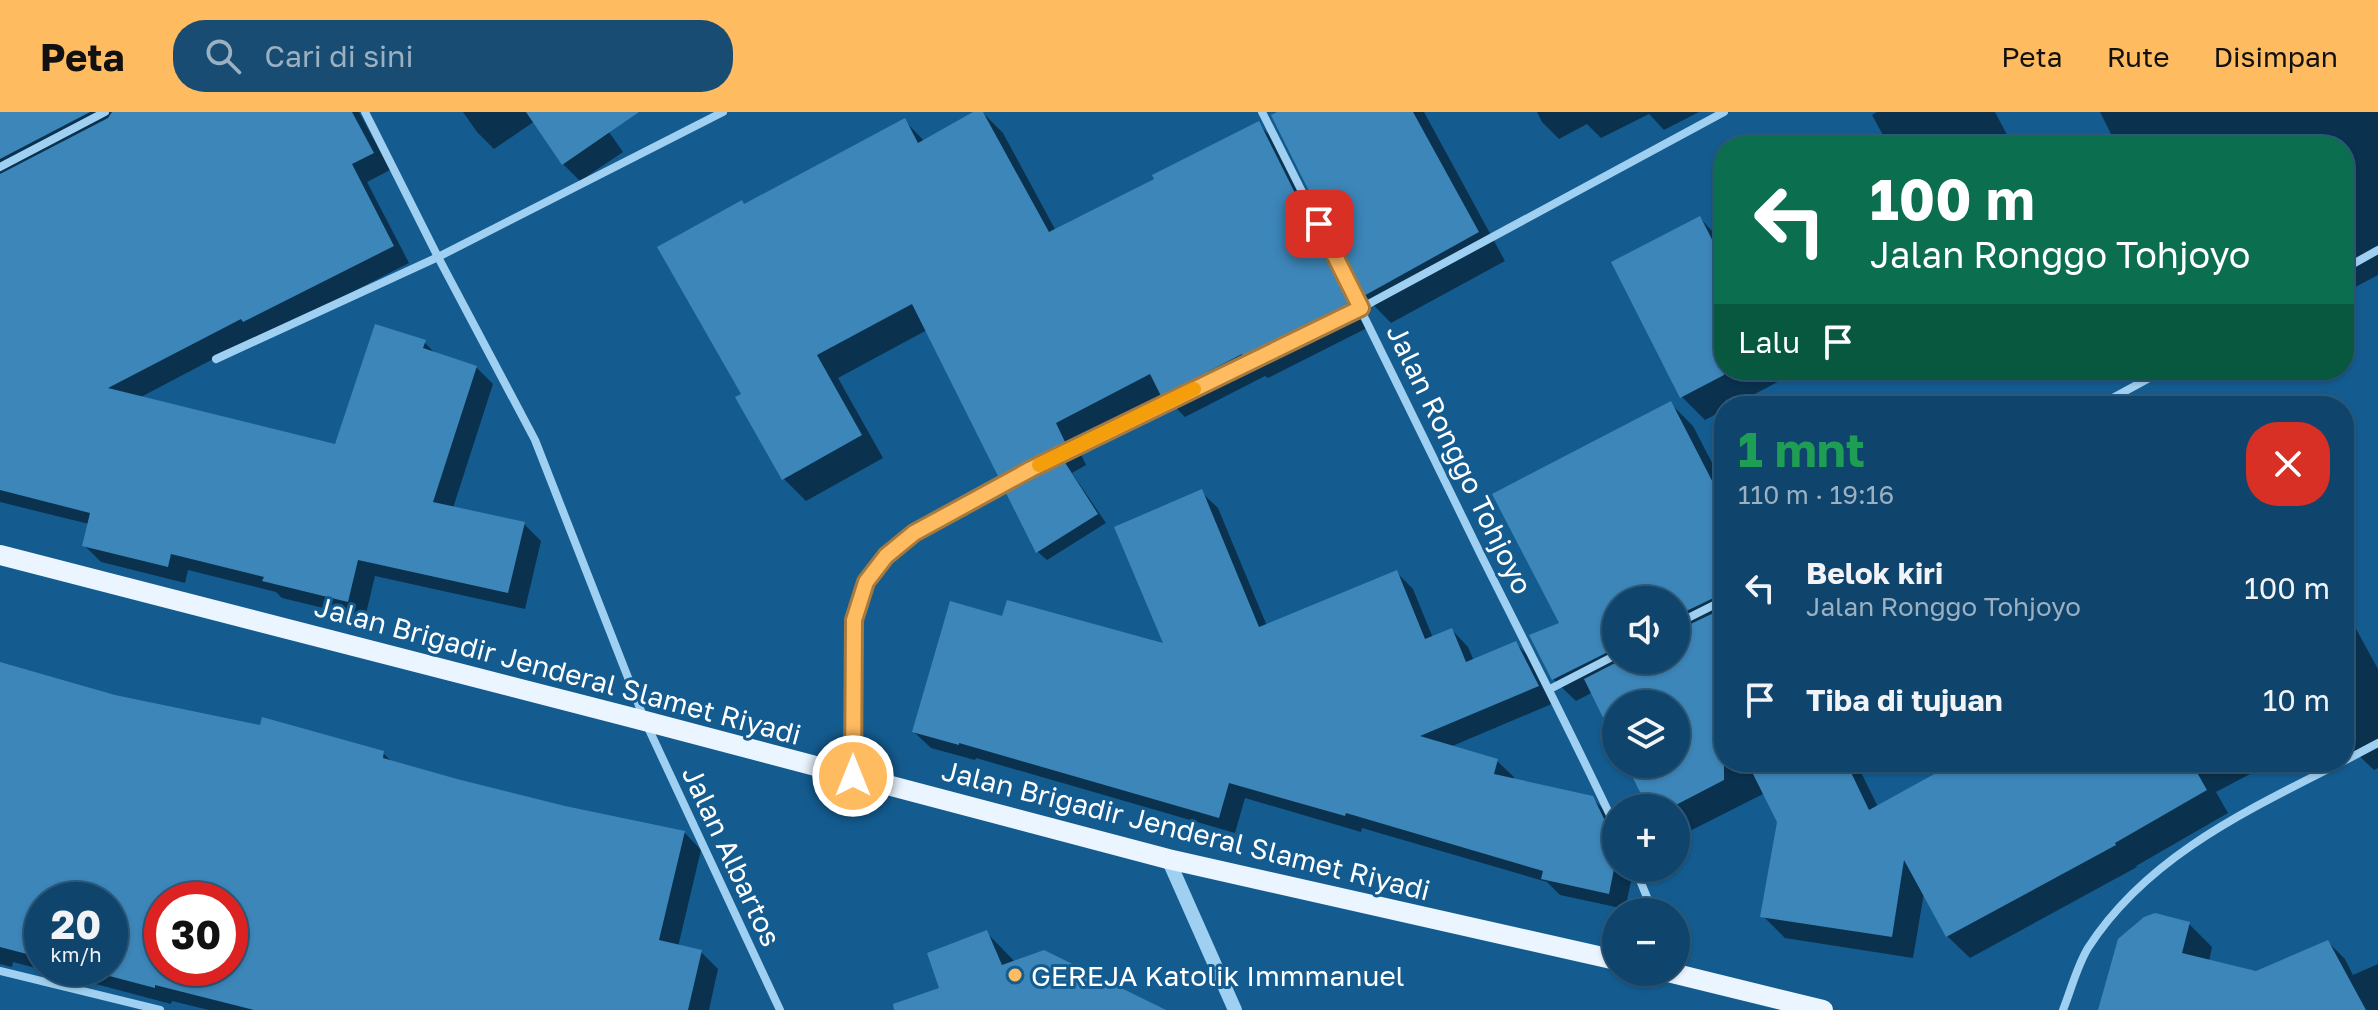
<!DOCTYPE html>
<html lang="id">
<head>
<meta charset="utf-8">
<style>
	body { margin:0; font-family:"Golos Text",sans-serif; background:#184c72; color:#f1f3f6; height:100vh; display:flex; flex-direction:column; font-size:30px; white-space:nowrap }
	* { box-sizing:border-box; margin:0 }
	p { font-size:26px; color:#9bb1c2 }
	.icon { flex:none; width:44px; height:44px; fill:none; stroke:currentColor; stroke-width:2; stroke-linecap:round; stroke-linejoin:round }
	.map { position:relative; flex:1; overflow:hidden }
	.details { position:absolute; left:1714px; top:284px; width:640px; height:376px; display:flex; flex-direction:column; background:#0f456c; border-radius:32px; box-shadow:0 2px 6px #0004,0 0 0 2px #2f5d7f }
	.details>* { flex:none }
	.guide { position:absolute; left:1714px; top:24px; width:640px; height:244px; border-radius:32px; box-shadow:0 2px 6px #0004,0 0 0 2px #2f5d7f; background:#0b6e4f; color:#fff; overflow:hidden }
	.buttons { position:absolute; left:1602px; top:474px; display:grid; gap:16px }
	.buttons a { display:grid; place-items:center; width:88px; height:88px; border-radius:50%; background:#0f456c; box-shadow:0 2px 6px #0004,0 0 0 2px #2f5d7f; font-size:40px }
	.speed { position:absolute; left:24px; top:770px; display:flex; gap:16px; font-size:40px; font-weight:700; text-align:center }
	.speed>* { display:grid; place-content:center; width:104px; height:104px; border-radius:50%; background:#0f456c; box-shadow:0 2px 6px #0004,0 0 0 2px #2f5d7f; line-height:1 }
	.speed small { font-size:20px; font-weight:400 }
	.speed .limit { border:12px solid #d22; background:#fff; color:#111 }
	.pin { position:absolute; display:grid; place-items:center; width:68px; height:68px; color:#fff; margin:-34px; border-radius:16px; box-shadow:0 4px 12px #0006 }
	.me { position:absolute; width:88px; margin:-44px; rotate:0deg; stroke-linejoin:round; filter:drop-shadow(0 0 6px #0008) }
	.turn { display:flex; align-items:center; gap:28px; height:168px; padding:0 24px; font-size:36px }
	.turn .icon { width:104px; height:104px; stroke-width:2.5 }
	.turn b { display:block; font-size:56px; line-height:68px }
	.then { display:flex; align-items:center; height:76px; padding:0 24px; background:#0003; gap:16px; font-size:30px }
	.round { display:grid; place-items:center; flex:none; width:84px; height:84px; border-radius:32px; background:#184c72 }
	.headline { display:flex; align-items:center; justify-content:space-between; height:136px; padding:0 24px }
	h1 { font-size:48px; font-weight:700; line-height:60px; color:#1e9e55 }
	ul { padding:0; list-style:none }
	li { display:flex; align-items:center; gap:24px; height:112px; padding:0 24px }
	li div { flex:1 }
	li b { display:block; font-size:30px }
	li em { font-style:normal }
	header { display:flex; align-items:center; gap:48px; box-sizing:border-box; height:112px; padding:0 40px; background:#ffbb60; color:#111 }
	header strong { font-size:38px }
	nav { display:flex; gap:44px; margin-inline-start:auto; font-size:28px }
	.search { width:560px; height:72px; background:#184c72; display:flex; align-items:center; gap:20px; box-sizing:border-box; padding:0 28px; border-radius:32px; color:#9bb1c2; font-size:30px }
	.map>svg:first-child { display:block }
</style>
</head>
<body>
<header>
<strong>Peta</strong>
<div class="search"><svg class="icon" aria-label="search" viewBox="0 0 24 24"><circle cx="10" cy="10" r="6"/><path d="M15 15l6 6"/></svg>Cari di sini</div>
<nav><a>Peta</a><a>Rute</a><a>Disimpan</a></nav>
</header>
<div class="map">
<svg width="2378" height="898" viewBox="0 0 2378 898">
	<rect width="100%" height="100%" fill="#145c90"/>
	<!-- shadow -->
	<g fill="#0007" fill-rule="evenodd">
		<path d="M0 0H359L390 58 367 70 409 151 262 226 259 223 139 286 336 335 424 230 437 243 476 255 493 272 453 396 524 412 541 429 525 497 375 464 365 506 282 486 276 480 188 458 185 471 101 450 84 433 89 412 0 390Z"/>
		<path d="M463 0H595L623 40 580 69 563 52 535 9 494 37 477 20Z"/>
		<path d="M977 0H982L1003 21 1056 119 1258 12 1281 34 1371 214 1268 266 1265 264 1185 305 1167 287 1077 334 1086 353 1072 361 1106 411 1047 448 1038 440 1008 380 1013 377 1001 365 927 218 838 266 883 346 806 389 784 367 743 283 745 94 905 9 925 30Z"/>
		<path d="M1282 0H1424L1505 149 1391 211 1364 183Z"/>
		<path d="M1537 0H1699L1664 18 1649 2 1601 26 1587 12 1559 27 1542 10Z"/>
		<path d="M1877 0H1995L2013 34H1889L1872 3Z"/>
		<path d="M2100 0H2378V163L2344 181V34H2231L2227 26 2211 34H2117Z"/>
		<path d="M1700 106 1724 132V258H1788L1791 263 1732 294H1724V298L1705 308 1681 284Z"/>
		<path d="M1671 292 1693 314 1724 374V650H1856L1878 695 1960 650H2273L2216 680 2228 701 2136 754 2137 755 1970 846 1947 824 1924 781 1913 846 1785 826 1763 804 1779 709 1765 681 1676 726V696H1650L1628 652H1676V592H1616V627L1593 580 1576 589 1553 567 1561 512ZM1616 488H1676V548H1616Z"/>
		<path d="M1201 380 1218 396 1267 514 1397 461 1413 477 1433 526 1452 518 1468 535 1474 549 1516 531 1532 548 1554 591 1450 635 1497 649 1514 665 1513 668 1592 686 1609 703 1616 717V756H1634L1625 797 1560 783 1547 770 1362 716 1361 720 1245 686 1235 721 976 646 975 648 931 636 914 620 1004 506 1167 534Z"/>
		<path d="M2344 495 2378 557V656L2374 658 2353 638 2344 642Z"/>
		<path d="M0 552 115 585 383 641 393 651 565 696 684 720 701 738 678 835 701 840 718 857 709 898H209L172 889 171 892 13 850 12 855 0 852ZM42 788H110V856H42ZM162 788H230V856H162Z"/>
		<path d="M2189 812 2212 835 2209 849 2267 864 2328 830 2345 847 2353 863 2378 852V898H2100Z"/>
		<path d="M987 821 1016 851 1137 898H915L944 884Z"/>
	</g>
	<!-- building -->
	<g fill="#3d86b9" fill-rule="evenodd">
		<path d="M0 0H90L0 47Z"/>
		<path d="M112 0H352L374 41 352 52 394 134 243 210 241 207 108 276 335 332 375 212 426 228 423 236 477 254 433 390 525 410 508 481 358 448 348 490 262 469 264 465 171 442 168 455 82 434 90 401 0 378V62L108 6Z"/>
		<path d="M526 0H639L562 53Z"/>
		<path d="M973 0H983L1049 120 1154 67 1152 63 1259 9 1350 191 1244 245 1242 242 1161 284 1150 262 1056 311 1065 330 999 366 912 192 817 243 862 323 782 368 735 285 741 282 657 135 742 88 744 92 905 6 918 31Z"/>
		<path d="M1277 0H1413L1479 120 1362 185 1271 3Z"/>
		<path d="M1700 104 1724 151V263L1680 286 1611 150Z"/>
		<path d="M1671 289 1724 392V481L1676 504V488H1616V536L1552 568 1529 523 1559 511 1492 382Z"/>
		<path d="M1064 349 1098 402 1036 441 1005 379Z"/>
		<path d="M1202 377 1259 515 1397 458 1425 527 1452 516 1466 550 1516 529 1539 574 1420 624 1498 647 1494 662 1593 684 1610 719 1616 723V747L1609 782 1541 767 1543 759 1346 701 1345 704 1229 671 1219 706 959 631V633L912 620 950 489 1002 504 1007 488 1163 531 1114 415Z"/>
		<path d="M1724 496V668L1670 696H1648L1626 652H1676V592H1616V632L1584 567 1621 548H1676V519Z"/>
		<path d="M0 550 115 583 260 613 262 605 384 639 383 646 457 667 565 694 685 719 659 828 702 838 688 898H254L155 873V876L79 856H110V788H42V846L0 835ZM162 788H230V856H162Z"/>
		<path d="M1747 650H1846L1869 698 1956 650H2191L2207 678 2115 731 2116 733 1946 825 1904 748 1892 825 1760 805 1777 710Z"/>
		<path d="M2155 801 2190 810 2182 841 2256 859 2328 828 2366 898H2098L2118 827 2144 805Z"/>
		<path d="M987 818 1002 853 1044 838 1166 898H894L893 892 939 876 927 841Z"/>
	</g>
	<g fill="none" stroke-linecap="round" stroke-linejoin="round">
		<!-- minor -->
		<g stroke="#a0d0f1" stroke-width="8">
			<path d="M365 0 438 145 535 328 645 609 780 898"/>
			<path d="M1262 0C1337 148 1409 296 1482 445 1527 535 1573 624 1616 716"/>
			<path d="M0 55 105 0"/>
			<path d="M2344 157 2378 138"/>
			<path d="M216 247 438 145 723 0"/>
			<path d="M2098 294 2164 258"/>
			<path d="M1676 512 1724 488"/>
			<path d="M1550 577 1616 543"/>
			<path d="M2344 649 2378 631"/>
			<path d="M853 661 854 508 866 470 886 444 914 421 1031 357 1361 196 1724 0"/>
			<path d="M1635 756 1653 800"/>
			<path d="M0 859 160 898"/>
			<path d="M2063 898C2071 878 2077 854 2088 836 2147 744 2248 698 2342 650"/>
		</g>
		<!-- tertiary -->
		<path stroke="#a0d0f1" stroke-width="14" d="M1168 747 1235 898"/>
		<!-- primary -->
		<g stroke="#eaf5ff" stroke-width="20">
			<path d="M0 443 645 609 1168 747 1616 848"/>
			<path d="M1668 860 1823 898"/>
		</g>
	</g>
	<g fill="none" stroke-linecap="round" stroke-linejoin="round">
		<!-- route casing -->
		<g stroke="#a67a3e" stroke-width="20">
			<path id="route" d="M853 664 854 508 866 470 886 444 914 421 1031 357 1361 196 1319 112"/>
		</g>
		<!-- route -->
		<use href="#route" stroke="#ffbb60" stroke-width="14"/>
		<!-- slow -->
		<path stroke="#f59e0b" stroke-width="14" d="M1039 353 1194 277"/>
	</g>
	<!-- markers -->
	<circle fill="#ffbb60" stroke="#145c90" stroke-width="3" cx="1015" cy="863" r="8"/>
	<g text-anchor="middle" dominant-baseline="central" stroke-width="6" stroke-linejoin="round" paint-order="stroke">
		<!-- street labels -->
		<g font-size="28" fill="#fff" stroke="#145c90">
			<text transform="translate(1460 347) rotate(64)">Jalan Ronggo Tohjoyo</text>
			<text transform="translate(558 558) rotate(15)">Jalan Brigadir Jenderal Slamet Riyadi</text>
			<text transform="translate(1186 718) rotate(14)">Jalan Brigadir Jenderal Slamet Riyadi</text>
			<text transform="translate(732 744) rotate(65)">Jalan Albartos</text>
		</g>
		<!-- poi labels -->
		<g font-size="28" fill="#fff" stroke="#145c90" text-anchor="start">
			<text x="1031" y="863">GEREJA Katolik Immmanuel</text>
		</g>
	</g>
</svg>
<div class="buttons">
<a><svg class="icon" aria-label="sound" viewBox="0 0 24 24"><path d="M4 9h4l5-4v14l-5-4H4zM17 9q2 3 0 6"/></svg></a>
<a><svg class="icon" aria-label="layers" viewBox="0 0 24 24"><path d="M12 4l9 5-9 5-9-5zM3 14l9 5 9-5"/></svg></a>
<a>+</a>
<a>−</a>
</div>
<div class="speed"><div>20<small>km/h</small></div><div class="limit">30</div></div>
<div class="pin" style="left:1319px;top:112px;background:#d93025"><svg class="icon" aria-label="arrive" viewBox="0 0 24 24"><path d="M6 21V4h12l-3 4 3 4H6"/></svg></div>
<svg class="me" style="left:853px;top:664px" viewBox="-20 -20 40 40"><circle r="17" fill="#ffbb60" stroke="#fff" stroke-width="3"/><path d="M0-11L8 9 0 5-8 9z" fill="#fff"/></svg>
<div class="guide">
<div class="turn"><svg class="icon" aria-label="left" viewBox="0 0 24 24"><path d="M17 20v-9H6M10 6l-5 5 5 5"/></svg><div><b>100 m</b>Jalan Ronggo Tohjoyo</div></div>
<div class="then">Lalu<svg class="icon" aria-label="arrive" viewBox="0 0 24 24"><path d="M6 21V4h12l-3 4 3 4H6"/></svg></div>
</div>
<section class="details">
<div class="headline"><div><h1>1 mnt</h1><p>110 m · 19:16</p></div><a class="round" style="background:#d93025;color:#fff"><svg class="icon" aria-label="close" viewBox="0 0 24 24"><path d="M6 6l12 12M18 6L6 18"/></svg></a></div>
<ul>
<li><svg class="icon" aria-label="left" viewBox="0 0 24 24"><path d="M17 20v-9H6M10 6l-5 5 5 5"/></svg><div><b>Belok kiri</b><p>Jalan Ronggo Tohjoyo</p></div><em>100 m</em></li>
<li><svg class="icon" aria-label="arrive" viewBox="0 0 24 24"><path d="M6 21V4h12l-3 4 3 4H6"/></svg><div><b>Tiba di tujuan</b></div><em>10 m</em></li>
</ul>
</section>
</div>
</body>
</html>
